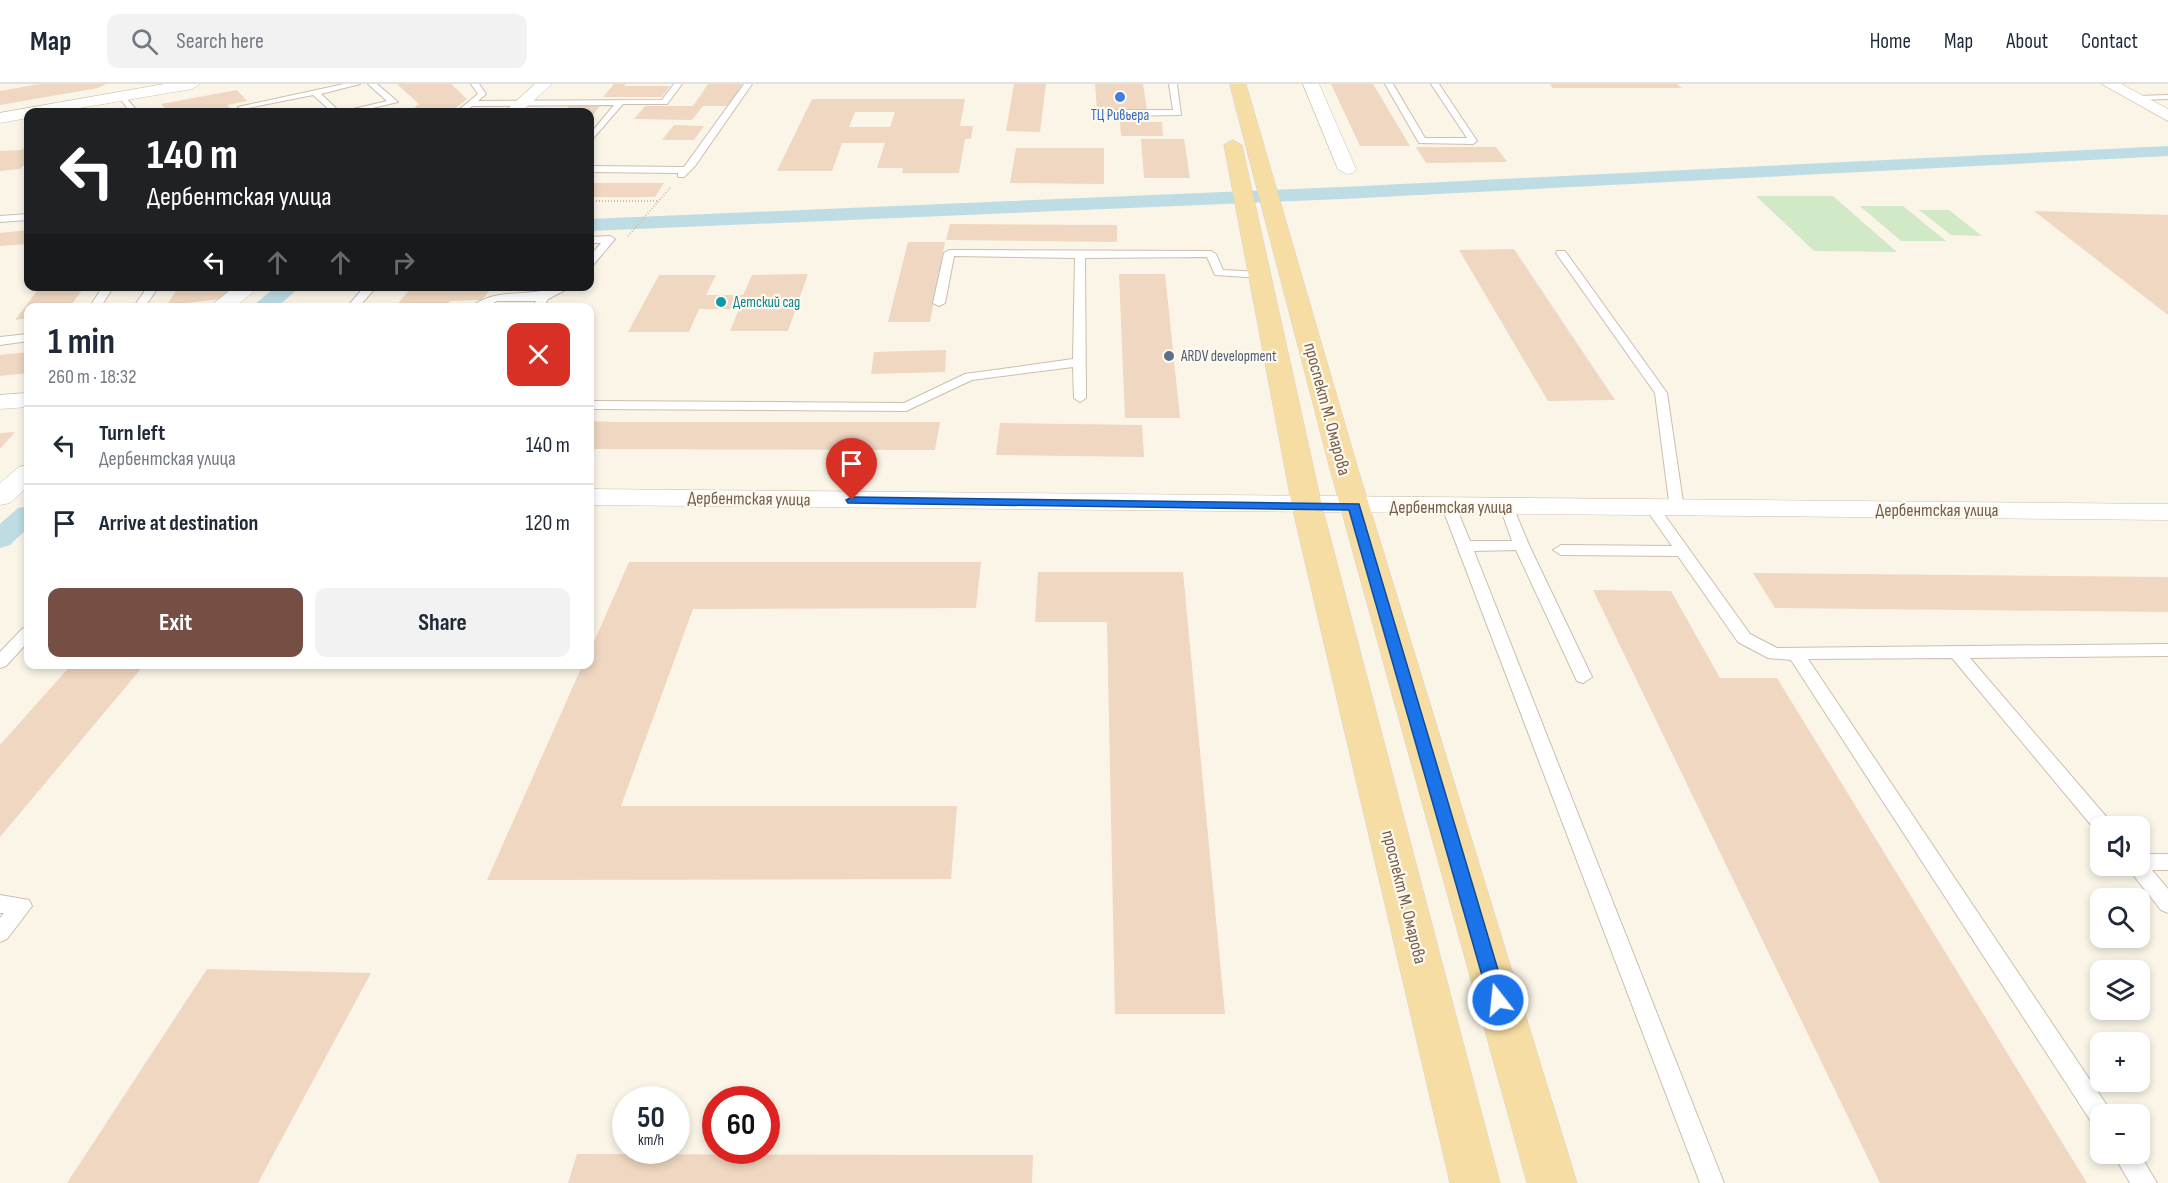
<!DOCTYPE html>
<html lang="en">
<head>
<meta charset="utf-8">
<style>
	body { margin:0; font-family:"Sofia Sans Condensed",sans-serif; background:#f2f2f3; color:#1f2937; height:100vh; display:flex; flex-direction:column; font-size:22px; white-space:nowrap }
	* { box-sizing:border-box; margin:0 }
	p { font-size:20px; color:#747a83 }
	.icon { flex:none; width:33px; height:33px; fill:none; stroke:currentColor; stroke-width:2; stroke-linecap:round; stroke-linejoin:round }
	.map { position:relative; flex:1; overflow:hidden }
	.panel { position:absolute; left:24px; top:219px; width:570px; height:366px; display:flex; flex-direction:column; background:#fff; border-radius:12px; box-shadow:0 3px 9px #0003 }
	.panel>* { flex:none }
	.guide { position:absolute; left:24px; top:24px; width:570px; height:183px; border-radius:12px; box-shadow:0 3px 9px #0003; background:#202124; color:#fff; overflow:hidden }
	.tools { position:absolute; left:2090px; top:732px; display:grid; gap:12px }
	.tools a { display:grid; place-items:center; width:60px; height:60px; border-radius:12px; background:#fff; box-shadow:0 3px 9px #0003; font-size:30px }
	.speed { position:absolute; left:612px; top:1002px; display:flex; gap:12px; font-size:30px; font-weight:700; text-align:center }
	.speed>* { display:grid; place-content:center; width:78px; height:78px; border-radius:50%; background:#fff; box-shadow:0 3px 9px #0003; line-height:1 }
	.speed small { font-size:15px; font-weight:400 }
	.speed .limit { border:9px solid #d22; background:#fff; color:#111 }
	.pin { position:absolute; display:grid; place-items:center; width:51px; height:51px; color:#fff; margin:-62px -26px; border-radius:50% 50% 50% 0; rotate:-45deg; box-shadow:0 0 6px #0007 }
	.pin .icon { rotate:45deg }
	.me { position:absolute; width:66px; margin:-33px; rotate:344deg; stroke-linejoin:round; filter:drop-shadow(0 0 4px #0008) }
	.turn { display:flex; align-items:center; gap:21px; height:126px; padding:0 24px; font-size:27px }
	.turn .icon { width:78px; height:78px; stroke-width:2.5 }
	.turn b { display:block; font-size:42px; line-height:51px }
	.lanes { display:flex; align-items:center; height:57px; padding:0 24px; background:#0003; justify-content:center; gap:30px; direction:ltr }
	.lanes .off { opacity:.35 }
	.round { display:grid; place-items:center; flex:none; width:63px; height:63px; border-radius:12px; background:#f2f2f3 }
	.head { display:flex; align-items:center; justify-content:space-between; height:102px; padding:0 24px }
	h1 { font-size:36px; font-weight:700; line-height:45px }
	.primary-button { display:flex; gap:12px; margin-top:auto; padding:12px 24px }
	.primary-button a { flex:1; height:69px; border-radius:12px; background:#754e44; color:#fff; font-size:24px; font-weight:700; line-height:69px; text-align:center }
	.primary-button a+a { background:#f2f2f3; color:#1f2937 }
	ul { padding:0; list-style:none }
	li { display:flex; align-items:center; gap:18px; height:78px; padding:0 24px; border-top:2px solid #e0e1e3 }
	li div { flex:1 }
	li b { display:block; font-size:22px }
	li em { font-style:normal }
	header { display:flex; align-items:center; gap:36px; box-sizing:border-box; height:84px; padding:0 30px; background:#fff; border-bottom:2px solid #e0e1e3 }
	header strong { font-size:28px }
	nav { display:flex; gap:33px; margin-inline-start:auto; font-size:21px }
	.search { width:420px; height:54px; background:#f2f2f3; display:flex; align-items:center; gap:15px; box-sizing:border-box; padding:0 21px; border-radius:12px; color:#747a83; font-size:22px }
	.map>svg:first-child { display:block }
</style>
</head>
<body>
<header>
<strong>Map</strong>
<div class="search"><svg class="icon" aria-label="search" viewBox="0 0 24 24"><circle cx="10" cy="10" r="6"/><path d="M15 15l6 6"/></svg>Search here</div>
<nav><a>Home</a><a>Map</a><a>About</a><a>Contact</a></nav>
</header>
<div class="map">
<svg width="2168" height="1099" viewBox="0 0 2168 1099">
	<rect width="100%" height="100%" fill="#fbf5e8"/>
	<!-- green -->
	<g fill="#d2e9c7">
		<path d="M1756 112H1833L1897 168 1814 167Z"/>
		<path d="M1860 122H1903L1946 157H1901Z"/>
		<path d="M1919 126H1949L1982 152 1951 151Z"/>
	</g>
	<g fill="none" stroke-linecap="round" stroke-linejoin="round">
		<!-- canal -->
		<g fill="#bddce4" fill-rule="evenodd">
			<path d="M2168 62V72L1342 115 590 147V135L1342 103Z"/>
			<path d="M277 202H301L276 224H250Z"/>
			<path d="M28 422V444L10 461 0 464V440L18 424Z"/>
		</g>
	</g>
	<!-- building -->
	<g fill="#efd7c1" fill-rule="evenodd">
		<path d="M40 0H106L98 4 0 21V7Z"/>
		<path d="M397 0H451L467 15 451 28H408L419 20Z"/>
		<path d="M614 0H626L624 2H670L662 13H603Z"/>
		<path d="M708 0H742L729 22H703L692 36 634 35 645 22H693Z"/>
		<path d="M1014 0H1046L1040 48 1006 47Z"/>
		<path d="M1095 0H1143L1147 26 1097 27Z"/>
		<path d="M1331 0H1373L1410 62H1360Z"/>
		<path d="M1550 0H1677L1682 4H1553Z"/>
		<path d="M237 6 247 17 227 21 230 24 221 25 224 28H168L161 20Z"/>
		<path d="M812 15H965L960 42H973L971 55H965L959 89H902L903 84H877L885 59H842L832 87H777ZM855 28H895L890 43H849Z"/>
		<path d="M569 22H600L590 35V28H563Z"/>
		<path d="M1120 38H1162L1163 52H1121Z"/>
		<path d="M674 41 704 42 694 56H662Z"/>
		<path d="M1141 55H1184L1190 94H1144Z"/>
		<path d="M28 59V77L20 85 0 87V67L22 66Z"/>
		<path d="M1416 63H1496L1507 78 1426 79Z"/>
		<path d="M1016 64H1104V100L1010 99Z"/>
		<path d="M590 99H664L655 113H590Z"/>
		<path d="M2034 127 2168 131V231Z"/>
		<path d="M950 140 1117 141V158L946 156Z"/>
		<path d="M28 146V160L0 162V149Z"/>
		<path d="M908 158H945L930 238H888Z"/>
		<path d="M1514 165 1615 316 1548 317 1459 166Z"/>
		<path d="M808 190 788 247H730L739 225H699L689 248H628L659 191H716L706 211H743L752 191Z"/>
		<path d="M1119 190H1165L1180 334H1125Z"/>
		<path d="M41 202H85L69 224H28V234L15 236Z"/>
		<path d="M179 202H230L223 215 167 221Z"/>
		<path d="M413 202H493L482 216 450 217 444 224H394Z"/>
		<path d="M946 266 945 288 871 290 874 268Z"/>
		<path d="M28 268V289L0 292V271Z"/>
		<path d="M590 337 615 338H940L935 366 590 365Z"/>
		<path d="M1000 339 1142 341 1144 373 996 371Z"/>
		<path d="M15 348 0 365V349Z"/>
		<path d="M629 478H981L976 524 693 525 621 722H957L951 795 487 796 583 580H590V567Z"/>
		<path d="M1038 488H1183L1225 930H1115L1107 538H1035Z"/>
		<path d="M1753 489 2168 493V528L1775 524Z"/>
		<path d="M1593 506 1671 507 1720 594H1777L2087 1099H1880Z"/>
		<path d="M72 580H145L0 753V661Z"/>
		<path d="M207 885 371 889 258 1099H67Z"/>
		<path d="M577 1070 1033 1071 1032 1099H568Z"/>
	</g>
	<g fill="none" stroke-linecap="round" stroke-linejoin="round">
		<!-- service casing -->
		<g stroke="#cdbeae" stroke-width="2">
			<g id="service">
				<path d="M344 0H360L321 10 340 28H332L313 11 248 24 251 28H243L238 23Z"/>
				<path d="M368 0H377L398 18 355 28H341L387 17Z"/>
				<path d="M471 0H479L486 10 478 17 662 16 674 0H682L667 20H623L590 58V50L614 21 472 22 465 28H456L478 10Z"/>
				<path d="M744 0H752L695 82 684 93H678V89L590 88V82L684 83Z"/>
				<path d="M1169 0H1177L1181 31 1115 32 1111 29 1115 26H1173Z"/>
				<path d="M1385 0H1393L1425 54H1467L1431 0H1439L1477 57 1473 60 1419 59Z"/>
				<path d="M117 10H123L138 28H130Z"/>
				<path d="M2168 11V15L2136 16 2132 14 2136 12Z"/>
				<path d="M28 130V136L0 138V132Z"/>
				<path d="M590 153 610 152 615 155 594 180 590 181V172L601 159H590Z"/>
				<path d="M949 166 1211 167 1216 170 1223 186 1262 188 1267 191 1262 194 1215 191 1207 173 1085 174 1086 314 1080 318 1074 314 1073 283 972 296 906 327 590 325V317L904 319 965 290 1073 275 1075 174 954 172 945 219 939 222 933 219 944 169Z"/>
				<path d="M1557 167H1565L1667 309 1684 425 1682 428 1677 429 1670 425 1655 309 1556 169Z"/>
				<path d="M103 202H114L100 224H89Z"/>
				<path d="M148 202H159L144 224H133Z"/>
				<path d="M365 202H377L358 224H346Z"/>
				<path d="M558 202H573L548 215 543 224H532L536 217H497L485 224H470C495 202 529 215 558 202Z"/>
				<path d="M28 250V257L0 261V253Z"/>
				<path d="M1449 419 1456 423 1470 457H1512L1500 423 1507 419 1512 420 1529 461 1592 593 1583 599 1577 597 1516 466 1474 467 1724 1099H1700L1442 423Z"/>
				<path d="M1653 421 1658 422 1750 550 1777 564 2168 560V572L1970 574 2110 737 2112 742H2100V749L2096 747 1952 574 1808 575 2108 1023 2112 1030H2100V1043L2092 1039 1791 576 1768 574 1738 558 1678 472 1561 471 1553 466 1561 461 1672 462 1646 425Z"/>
				<path d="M28 543V558L6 582 0 584V568L22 545Z"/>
				<path d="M2139 770H2168V786H2152L2168 805V829L2161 826 2126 782H2139Z"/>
				<path d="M0 811 29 816 32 822 7 855 0 858V834L4 829H0Z"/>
				<path d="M2139 1069 2157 1099H2130L2113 1070Z"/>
			</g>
		</g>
		<!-- minor casing -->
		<g stroke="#cdbeae" stroke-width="1">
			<g id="minor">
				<path d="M535 0H552L521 28H504Z"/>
				<path d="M1303 0H1319L1356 85 1353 89 1347 90 1338 85Z"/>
				<path d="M2102 0H2121L2168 25V37Z"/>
				<path d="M235 202H260L234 224H208Z"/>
				<path d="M28 309V323L0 325V311Z"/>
				<path d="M28 381V402L10 419 0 421V399L19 383Z"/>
				<path d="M590 405 2168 420V436L590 421Z"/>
			</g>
		</g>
		<!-- secondary casing -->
		<g stroke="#d1c0af" stroke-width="1">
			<path id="secondary" d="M164 0H200L192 5 56 28H28V34L0 39V29Z"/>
		</g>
		<!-- primary casing -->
		<g stroke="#d8d2cd" stroke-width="1">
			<g id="primary">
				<path d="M1230 0H1246L1358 385 1577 1099H1527L1330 385Z"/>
				<path d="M1233 56 1242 61 1322 422 1500 1099H1450L1292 422 1224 61Z"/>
			</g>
		</g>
		<!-- path -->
		<g stroke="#d4baa4" stroke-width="2" stroke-dasharray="1 2" stroke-linecap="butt">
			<path d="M590 117H658"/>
			<path d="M628 152 670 104"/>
		</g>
		<!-- service -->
		<use href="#service" fill="#fff" fill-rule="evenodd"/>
		<!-- minor -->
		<use href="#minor" fill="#fff" fill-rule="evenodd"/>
		<!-- secondary -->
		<use href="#secondary" fill="#fff" fill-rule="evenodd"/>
		<!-- primary -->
		<use href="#primary" fill="#f6dda4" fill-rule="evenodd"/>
	</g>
	<!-- route -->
	<path fill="#1a73e8" stroke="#114b97" stroke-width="1.5" d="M852 413 1359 420 1507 916 1505 922 1498 924 1492 922 1489 916 1349 426 848 419 846 416Z"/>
	<!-- markers -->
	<circle fill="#3f7fe0" stroke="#fef9ee" stroke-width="2" cx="1120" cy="13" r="6"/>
	<circle fill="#0f9aa8" stroke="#fef9ee" stroke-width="2" cx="721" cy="218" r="6"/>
	<circle fill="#5c6f8a" stroke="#fef9ee" stroke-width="2" cx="1169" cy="272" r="6"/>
	<g text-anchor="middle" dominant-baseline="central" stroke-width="4.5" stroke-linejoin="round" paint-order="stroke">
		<!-- far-shop labels -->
		<g font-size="15" fill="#366cbe" stroke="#fef9ee">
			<text x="1120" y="31">ТЦ Ривьера</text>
		</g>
		<!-- far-culture labels -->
		<g font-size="15" fill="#0d838f" stroke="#fef9ee" text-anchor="start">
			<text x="733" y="218">Детский сад</text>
		</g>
		<!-- far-service labels -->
		<g font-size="15" fill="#4e5e75" stroke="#fef9ee" text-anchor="start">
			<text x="1181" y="272">ARDV development</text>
		</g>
		<!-- street labels -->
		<g font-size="18" fill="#745e4d" stroke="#fef9ee">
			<text transform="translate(1327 325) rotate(75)">проспект М. Омарова</text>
			<text transform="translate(749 415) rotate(1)">Дербентская улица</text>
			<text x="1451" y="423">Дербентская улица</text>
			<text x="1937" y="426">Дербентская улица</text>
			<text transform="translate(1404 813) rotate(76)">проспект М. Омарова</text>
		</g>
	</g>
</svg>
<div class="tools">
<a><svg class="icon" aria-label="sound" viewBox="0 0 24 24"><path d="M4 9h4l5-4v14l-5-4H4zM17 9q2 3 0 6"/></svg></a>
<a><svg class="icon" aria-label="search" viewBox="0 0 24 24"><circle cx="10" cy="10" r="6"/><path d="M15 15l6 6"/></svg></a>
<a><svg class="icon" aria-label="layers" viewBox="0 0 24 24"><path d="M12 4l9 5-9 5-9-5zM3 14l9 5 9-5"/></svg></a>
<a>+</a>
<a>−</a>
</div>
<div class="speed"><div>50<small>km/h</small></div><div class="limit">60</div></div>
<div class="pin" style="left:852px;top:416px;background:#d93025"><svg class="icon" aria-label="arrive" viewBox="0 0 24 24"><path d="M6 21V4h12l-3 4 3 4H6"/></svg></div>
<svg class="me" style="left:1498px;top:916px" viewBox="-20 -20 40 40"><circle r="17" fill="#1a73e8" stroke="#fff" stroke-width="3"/><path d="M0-11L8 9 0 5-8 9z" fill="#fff"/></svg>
<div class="guide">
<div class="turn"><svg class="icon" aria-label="left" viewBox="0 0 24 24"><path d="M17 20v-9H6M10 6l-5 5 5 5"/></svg><div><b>140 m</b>Дербентская улица</div></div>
<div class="lanes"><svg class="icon" aria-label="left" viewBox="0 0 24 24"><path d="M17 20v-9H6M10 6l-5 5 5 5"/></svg><svg class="icon off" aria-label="ahead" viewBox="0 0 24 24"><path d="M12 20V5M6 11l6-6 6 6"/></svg><svg class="icon off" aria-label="ahead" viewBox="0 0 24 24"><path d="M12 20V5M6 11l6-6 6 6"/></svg><svg class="icon off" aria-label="right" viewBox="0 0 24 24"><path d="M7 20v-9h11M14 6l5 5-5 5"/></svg></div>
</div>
<section class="panel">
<div class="head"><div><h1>1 min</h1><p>260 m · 18:32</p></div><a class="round" style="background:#d93025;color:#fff"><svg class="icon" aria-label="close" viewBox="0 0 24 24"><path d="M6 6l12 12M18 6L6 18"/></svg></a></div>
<ul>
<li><svg class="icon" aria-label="left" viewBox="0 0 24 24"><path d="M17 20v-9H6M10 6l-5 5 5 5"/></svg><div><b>Turn left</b><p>Дербентская улица</p></div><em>140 m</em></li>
<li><svg class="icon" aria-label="arrive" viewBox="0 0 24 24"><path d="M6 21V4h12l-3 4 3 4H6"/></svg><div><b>Arrive at destination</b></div><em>120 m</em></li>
</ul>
<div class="primary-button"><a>Exit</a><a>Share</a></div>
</section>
</div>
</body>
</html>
